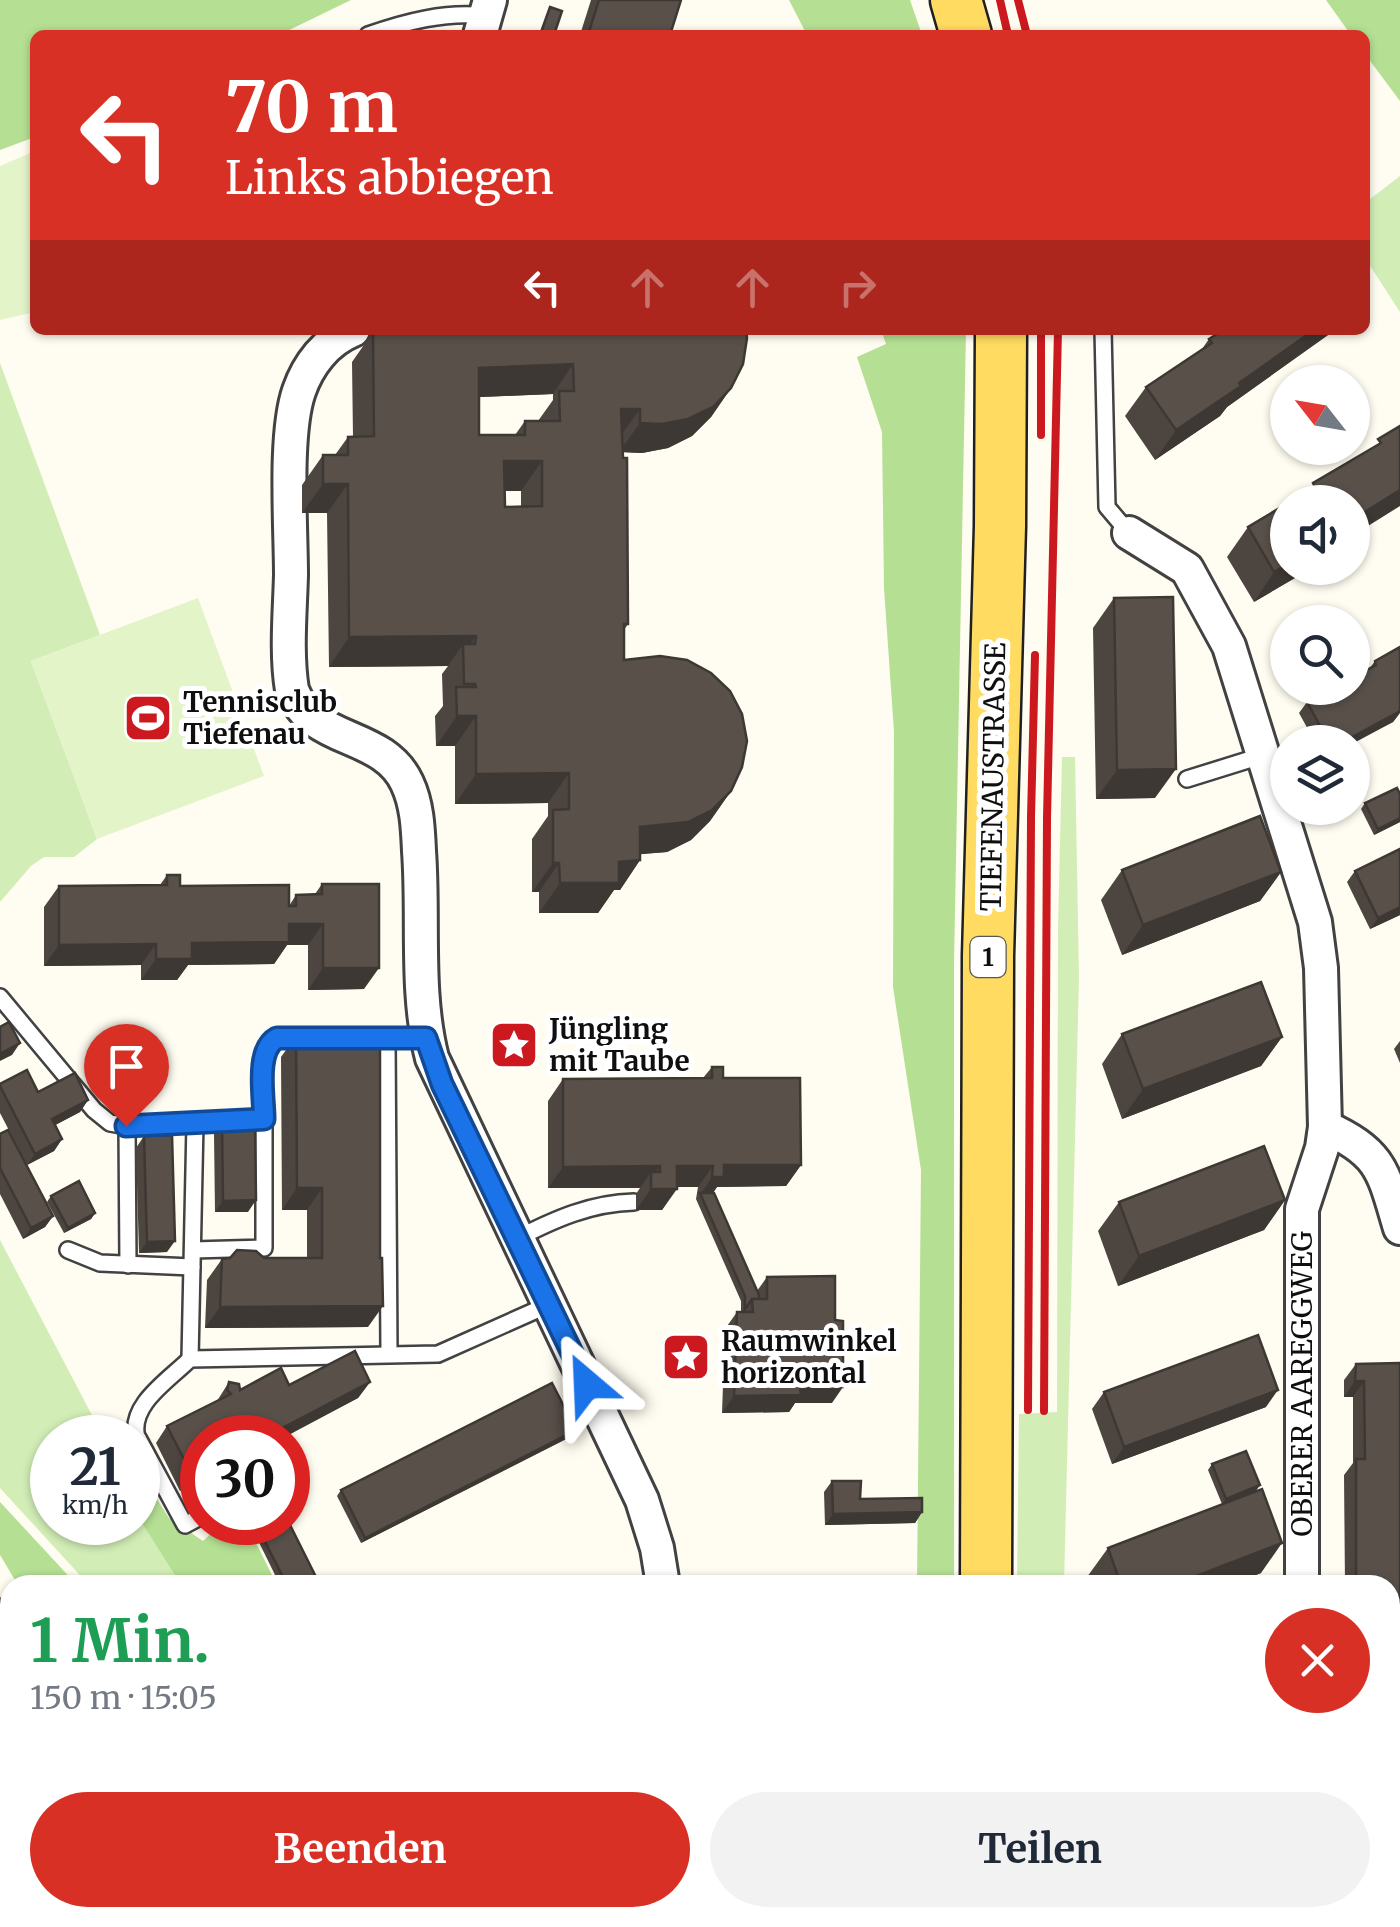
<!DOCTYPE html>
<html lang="de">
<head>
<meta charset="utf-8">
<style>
	body { margin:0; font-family:Merriweather,serif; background:#f2f2f3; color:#1f2937; height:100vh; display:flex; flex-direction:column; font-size:38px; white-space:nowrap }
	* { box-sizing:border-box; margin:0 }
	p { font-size:32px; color:#747a83 }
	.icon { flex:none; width:55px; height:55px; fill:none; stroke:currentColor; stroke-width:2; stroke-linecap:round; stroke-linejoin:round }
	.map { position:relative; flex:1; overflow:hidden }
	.side { position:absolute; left:0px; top:1575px; width:1400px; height:352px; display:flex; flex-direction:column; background:#fff; border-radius:30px 30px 0 0; box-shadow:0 2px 8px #0004 }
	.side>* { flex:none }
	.banner { position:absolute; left:30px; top:30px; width:1340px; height:305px; border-radius:15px; box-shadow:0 2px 8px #0004; background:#d93025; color:#fff; overflow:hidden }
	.needle { width:65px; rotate:301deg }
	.fabs { position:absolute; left:1270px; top:365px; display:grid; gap:20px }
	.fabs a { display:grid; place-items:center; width:100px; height:100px; border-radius:50%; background:#fff; box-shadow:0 2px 8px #0004; font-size:50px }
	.speed { position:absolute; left:30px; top:1415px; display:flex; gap:20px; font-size:50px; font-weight:700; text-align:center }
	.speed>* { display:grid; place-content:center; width:130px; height:130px; border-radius:50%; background:#fff; box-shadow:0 2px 8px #0004; line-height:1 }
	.speed small { font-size:25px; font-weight:400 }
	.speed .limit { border:15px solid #d22; background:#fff; color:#111 }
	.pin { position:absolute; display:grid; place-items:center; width:85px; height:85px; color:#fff; margin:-102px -42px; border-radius:50% 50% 50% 0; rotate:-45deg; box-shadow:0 0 10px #0007 }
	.pin .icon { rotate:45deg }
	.me { position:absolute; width:110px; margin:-55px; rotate:334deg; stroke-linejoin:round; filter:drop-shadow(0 0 8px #0008) }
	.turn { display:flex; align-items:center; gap:35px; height:210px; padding:0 30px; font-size:45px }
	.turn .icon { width:130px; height:130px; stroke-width:2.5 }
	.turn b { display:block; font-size:70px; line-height:85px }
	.lanes { display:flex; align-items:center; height:95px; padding:0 30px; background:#0003; justify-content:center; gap:50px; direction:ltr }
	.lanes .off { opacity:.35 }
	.round { display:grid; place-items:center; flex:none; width:105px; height:105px; border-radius:52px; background:#f2f2f3 }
	.summary { display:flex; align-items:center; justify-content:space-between; height:170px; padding:0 30px }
	h1 { font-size:60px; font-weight:700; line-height:75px; color:#1e9e55 }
	.button { display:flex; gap:20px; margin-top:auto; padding:20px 30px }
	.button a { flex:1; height:115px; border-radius:60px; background:#d93025; color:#fff; font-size:40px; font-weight:700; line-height:115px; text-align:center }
	.button a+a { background:#f2f2f3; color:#1f2937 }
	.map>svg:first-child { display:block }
</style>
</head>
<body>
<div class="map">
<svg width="1400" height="1927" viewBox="0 0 1400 1927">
	<rect width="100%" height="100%" fill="#fffcf1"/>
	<!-- green -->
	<g fill="#d2eeb6">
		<path d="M1400 176V312L1365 258V203Z"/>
		<path d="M0 363 100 635 31 661 97 839 74 857H44L31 866 0 902Z"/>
		<path d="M1062 757H1075L1079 977 1064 1585H1017L1019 1414 1057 1412 1058 930Z"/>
		<path d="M0 1240 95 1421 79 1431 82 1437 52 1438V1522H138V1517L181 1585H89L0 1488Z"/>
		<path d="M1400 1883V1927H1319V1918H1390V1885Z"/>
		<path d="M221 1918H600L581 1927H227Z"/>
	</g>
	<!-- forest -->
	<g fill="#b5e094">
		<path d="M0 0H351L279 35H35V137L0 150Z"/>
		<path d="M789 0H910L922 35H807Z"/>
		<path d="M1326 0H1400V101L1365 54V35H1351Z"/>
		<path d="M881 330H966L954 964V1585H917L921 1170 893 987 894 732 884 588 882 432 857 357 886 344Z"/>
		<path d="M138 1469 169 1518 203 1541 222 1523H246L277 1585H181L138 1517Z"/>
		<path d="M0 1502 77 1585H18L0 1555Z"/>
	</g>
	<!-- pitch -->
	<g fill="#e4f4c9">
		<path d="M35 151V312L0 320V166Z"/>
		<path d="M198 598 264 776 97 839 31 661Z"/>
	</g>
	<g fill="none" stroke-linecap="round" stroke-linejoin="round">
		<!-- lane casing -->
		<g stroke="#424242" stroke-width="20">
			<g id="lane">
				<path d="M368 35C405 22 446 11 486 16"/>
				<path d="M1103 330 1107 507 1129 533"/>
				<path d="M1187 779 1264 755"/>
				<path d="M0 997 94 1110 110 1123 127 1126 264 1119"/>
				<path d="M360 1037H426"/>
				<path d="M387 1037 389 1354"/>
				<path d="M127 1126 128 1265"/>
				<path d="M516 1239C555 1219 591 1203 634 1202"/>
				<path d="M68 1250 100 1263 192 1267"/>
				<path d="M193 1250 264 1248V1053C271 1032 293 1037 312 1037"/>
				<path d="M190 1359 195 1123"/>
				<path d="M137 1438C128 1405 169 1380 190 1359L438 1354 548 1305"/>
				<path d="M138 1438 185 1525 202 1516"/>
				<path d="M288 1500V1501"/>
			</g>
		</g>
		<!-- street casing -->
		<g stroke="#424242" stroke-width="38">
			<g id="street">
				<path d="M480 35 490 0"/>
				<path d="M353 330C326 341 308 365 299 391 284 434 291 527 291 575 290 612 286 653 292 690 313 745 383 731 407 783 417 804 418 828 419 851 424 919 415 992 432 1058L642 1500 657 1548 663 1585"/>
				<path d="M1129 533 1187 569 1229 646 1315 922 1321 968 1325 1127 1322 1148 1302 1209V1585"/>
				<path d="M1325 1127C1382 1153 1383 1171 1400 1228"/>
				<path d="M0 1899 10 1910"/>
				<path d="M667 1918V1927"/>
				<path d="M1306 1918V1927"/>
			</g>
		</g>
		<!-- primary casing -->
		<g stroke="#202020" stroke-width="55">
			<g id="primary">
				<path d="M956 0 966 35"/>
				<path d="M986 1585 988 956 1000 526 1001 330"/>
				<path d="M966 1927V1918"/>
			</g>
		</g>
		<!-- lane -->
		<use href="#lane" stroke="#fff" stroke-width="15"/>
		<!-- street -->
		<use href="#street" stroke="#fff" stroke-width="32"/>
		<!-- primary -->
		<use href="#primary" stroke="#ffdb61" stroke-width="50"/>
		<!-- rail -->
		<g stroke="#cc191f" stroke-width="8">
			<path d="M1000 0 1008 35"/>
			<path d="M1018 0 1027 35"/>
			<path d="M1041 330V435"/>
			<path d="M1028 1410 1031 817 1035 655"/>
			<path d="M1044 1411 1047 818 1058 330"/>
		</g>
	</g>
	<!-- wall -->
	<g fill="#4d4540" fill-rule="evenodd">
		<path d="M591 0H681L670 35H580Z"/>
		<path d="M389 330H443L442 332 464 331 466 330H746L731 388 711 417 692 436 668 448 642 453 622 452 628 624 624 630V660L731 791 710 821 691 840 667 852 640 854V860L620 890H614L598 913H539V892H532V839L548 816V803L455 804V746H436L435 716 443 706 442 674 448 666 329 667 327 513H302V485L323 455H335L348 437H353L352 362 373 332H388ZM553 394V400L538 421H525L515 435H479V397ZM505 491H521V506L505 507Z"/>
		<path d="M1223 330H1335L1227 407 1220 416 1155 460 1125 416 1146 387 1202 349 1209 339Z"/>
		<path d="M1248 527 1288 568H1312L1254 602 1227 557Z"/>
		<path d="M1114 598 1155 798 1096 799 1093 628Z"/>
		<path d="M1375 661 1399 714 1393 722 1352 742H1315L1299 713 1307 702 1369 669Z"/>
		<path d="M1400 794V822L1374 835 1361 809 1365 803Z"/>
		<path d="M1122 870 1281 872 1260 901 1122 955 1101 900Z"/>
		<path d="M1355 871 1400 915 1370 929 1347 882Z"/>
		<path d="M167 875 180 886 289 906 296 895 315 894 322 884 364 989 308 990V945H287L274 964 188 965 177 980H141V965L44 966V907L59 886 160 885Z"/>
		<path d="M1122 1034 1282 1037 1261 1066 1122 1119 1102 1064Z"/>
		<path d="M296 1036 368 1327 205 1328 207 1280 222 1259 307 1258V1210H282L281 1057Z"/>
		<path d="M1400 1041V1063L1394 1049Z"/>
		<path d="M712 1067 801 1165 786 1186 717 1187 713 1193 757 1291 767 1277 832 1403H795L789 1412 722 1413 725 1329 737 1312H741V1301L696 1199 698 1187H677L662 1210H636V1194L640 1188H548V1101L563 1079 703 1078Z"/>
		<path d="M0 1084 38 1092 88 1100 80 1112 55 1125 62 1139 54 1151 27 1165 0 1113Z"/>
		<path d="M222 1122 248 1212H215L214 1134Z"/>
		<path d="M0 1134 53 1216 45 1227 23 1239 0 1194Z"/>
		<path d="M144 1136 167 1252 139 1253 136 1148Z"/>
		<path d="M51 1196 95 1213 91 1219 64 1233 47 1202Z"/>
		<path d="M1285 1200 1264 1230 1118 1286 1098 1231 1119 1202Z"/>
		<path d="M1400 1363V1615H1390V1585H1345L1344 1475 1353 1463V1397H1344V1380L1356 1364Z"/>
		<path d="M229 1382 240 1390 289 1385 370 1382 358 1398 180 1491 156 1443 167 1426 217 1401Z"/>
		<path d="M1104 1392 1266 1407 1112 1464 1092 1409Z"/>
		<path d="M572 1436 361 1543 337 1496 341 1490Z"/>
		<path d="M1246 1451 1261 1573 1230 1585H1090L1087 1577 1108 1548 1222 1504 1208 1470 1212 1464Z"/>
		<path d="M832 1481 860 1499 922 1512 915 1523 825 1525 824 1492Z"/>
		<path d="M249 1522H288L320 1585H280Z"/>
		<path d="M0 1599 10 1617V1805L1 1809Z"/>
		<path d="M84 1918H148L132 1927H123L122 1924 117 1927H89Z"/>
		<path d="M1078 1918H1236L1210 1927H1081Z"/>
	</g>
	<!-- shaded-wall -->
	<g fill="#3e3834">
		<path d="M397 330H443L431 347H385Z"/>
		<path d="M1314 330H1335L1227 407 1220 416 1155 460 1176 430Z"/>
		<path d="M573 364 553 394 458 398 479 368Z"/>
		<path d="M731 388 711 417 692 436 668 448 642 453 619 452 640 423Z"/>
		<path d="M621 409H640L619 438Z"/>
		<path d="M504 461H542L521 491H483Z"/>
		<path d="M323 484H348L327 513H302Z"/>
		<path d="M1400 490V506L1352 536V520Z"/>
		<path d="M1288 564V568H1312L1254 602 1274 572Z"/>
		<path d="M476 636 463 654V644L448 666 329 667 349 637Z"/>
		<path d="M1400 707V713L1393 722 1352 744V742H1343Z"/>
		<path d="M457 716H476L455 746H436Z"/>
		<path d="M1176 769 1155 798 1096 799 1117 770Z"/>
		<path d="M569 773 548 803 455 804 476 774Z"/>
		<path d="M731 791 710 821 691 840 667 852 619 856 640 827Z"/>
		<path d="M1400 818V822L1374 835 1378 829Z"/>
		<path d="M640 860 620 890H614L598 913H539L560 883 619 862Z"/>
		<path d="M553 863H559L539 892H532Z"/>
		<path d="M1281 872 1260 901 1122 955 1143 925Z"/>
		<path d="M1400 907V915L1370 929 1378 918Z"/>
		<path d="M289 924H323L308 945H287L274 964 188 965 177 980H141L156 959 192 943Z"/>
		<path d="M156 944 141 965 44 966 59 945Z"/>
		<path d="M323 968H379L364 989 308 990Z"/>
		<path d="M1282 1037 1261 1066 1122 1119 1143 1089Z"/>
		<path d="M20 1043 12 1055 0 1061V1054Z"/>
		<path d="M88 1100 80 1112 44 1131 52 1119Z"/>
		<path d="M62 1139 54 1151 27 1165 35 1154Z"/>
		<path d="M724 1165H801L786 1186 717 1187 709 1198 701 1194 712 1177Z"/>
		<path d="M660 1166 651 1179V1172L640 1188H548L563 1167Z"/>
		<path d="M677 1166H713L698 1187H662Z"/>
		<path d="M297 1188H322L307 1210H282Z"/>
		<path d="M651 1189H677L662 1210H636Z"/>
		<path d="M256 1200 248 1212H215L223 1201Z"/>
		<path d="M1285 1200 1264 1230 1118 1286 1139 1256Z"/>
		<path d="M95 1213 91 1219 64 1233 68 1228Z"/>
		<path d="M53 1216 45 1227 23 1239 31 1228Z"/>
		<path d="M175 1241 167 1252 139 1253 147 1242Z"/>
		<path d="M383 1306 368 1327 205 1328 220 1307Z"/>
		<path d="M1355 1381H1364L1353 1397H1344Z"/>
		<path d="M370 1382 358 1398 283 1438H263Z"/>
		<path d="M800 1387H843L832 1403H795L789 1412 722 1413 734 1396Z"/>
		<path d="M1278 1390 1266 1407 1112 1464 1124 1447Z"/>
		<path d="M576 1430 572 1436 361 1543 365 1538Z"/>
		<path d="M202 1469V1480L180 1491 192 1475Z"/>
		<path d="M1260 1485 1256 1491 1222 1504 1226 1499Z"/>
		<path d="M922 1512 915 1523 825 1525 833 1514Z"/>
		<path d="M1282 1543 1261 1573 1230 1585H1173Z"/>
		<rect x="1390" y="1598" width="10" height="17"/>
		<path d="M10 1796V1805L1 1809Z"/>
		<rect x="1390" y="1856" width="10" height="11"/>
		<path d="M116 1918H126L122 1924 117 1927H104L108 1922Z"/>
		<path d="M134 1918H148L132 1927H128Z"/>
		<path d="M1202 1918H1236L1210 1927H1175Z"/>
	</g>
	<!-- building -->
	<g fill="#59504a" stroke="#3e3834" stroke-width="2.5" fill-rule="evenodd">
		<path d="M599 0H681L670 35H588Z"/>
		<path d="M550 7 562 11 554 35H540Z"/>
		<path d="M479 330H746L747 338 743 364 731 388 713 407 688 419 662 424 640 423V409H621L623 458H627L628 624H624V660L660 656 687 660 711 673 730 691 742 714 747 741 742 767 731 791 712 810 688 822 640 827V860L619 862V883H560L559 863H553V810L569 809V773L476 774V716H457L456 687H476L475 684H464L463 644H475L476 636 349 637 348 484H323V455H348V437L374 436 373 332 479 331ZM573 364 574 391H559L560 421H525V435H479V368ZM504 461H542V506L505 507Z"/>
		<path d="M1223 330H1314L1239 383 1241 386 1176 430 1146 387 1212 343 1209 339Z"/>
		<path d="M1400 426V490L1352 520V502H1289L1315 487 1313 483 1381 443 1378 439Z"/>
		<path d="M1288 503V564L1274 572 1248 527Z"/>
		<path d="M1173 597 1176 769 1117 770 1114 598Z"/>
		<path d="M1400 647V711L1343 742H1329L1307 702 1334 688H1352V678L1376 665 1375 661Z"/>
		<path d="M1397 788 1400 794V818L1378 829 1365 803Z"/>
		<path d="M1260 816 1281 872 1143 925 1122 870Z"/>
		<path d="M1400 849V907L1378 918 1355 871Z"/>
		<path d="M167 875H180V886L289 885V906H296V895L322 894V884H379V968H323V924H289V942L192 943V959H156V944L59 945V886L167 885Z"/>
		<path d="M1261 982 1282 1037 1143 1089 1122 1034Z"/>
		<path d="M9 1022 20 1043 0 1054V1027Z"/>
		<path d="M380 1033V1258H382L383 1306 220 1307 222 1259 230 1258 237 1250 256 1251 264 1258H322V1188H297L296 1036Z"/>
		<path d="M712 1067H723V1078H800L801 1165H724V1177H712L713 1166H677V1189H651V1172H660V1166L563 1167V1079L712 1078Z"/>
		<path d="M27 1070 38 1092 75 1073 88 1100 52 1119 62 1139 35 1154 0 1086V1084Z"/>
		<path d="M222 1122H255L256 1200 223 1201Z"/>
		<path d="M8 1130 53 1216 31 1228 0 1168V1134Z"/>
		<path d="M172 1135 175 1241 147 1242 144 1136Z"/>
		<path d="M1264 1146 1285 1200 1139 1256 1119 1202Z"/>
		<path d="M79 1181 95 1213 68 1228 51 1196Z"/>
		<path d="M700 1193H714L759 1295V1299H752L745 1309V1296Z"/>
		<path d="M835 1276V1320L843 1321V1387H800L801 1395 734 1396 737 1312H753L752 1299H767V1277Z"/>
		<path d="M1258 1335 1278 1390 1124 1447 1104 1392Z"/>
		<path d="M355 1351 370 1382 263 1438H202V1469L192 1475 167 1426 231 1394 227 1390 229 1382 239 1384 240 1390 281 1368 289 1385Z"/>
		<path d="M1400 1363V1598H1390V1585H1356V1459H1365L1364 1381H1355L1356 1364Z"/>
		<path d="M552 1383 576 1430 365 1538 341 1490Z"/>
		<path d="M1246 1451 1260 1485 1226 1499 1212 1464Z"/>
		<path d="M832 1481H861L860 1499 922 1498V1512L833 1514Z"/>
		<path d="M1262 1489 1282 1543 1173 1585H1121L1108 1548Z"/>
		<path d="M288 1521 320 1585H287L255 1522H288Z"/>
		<path d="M0 1599 10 1617V1778L0 1760Z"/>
		<rect x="1390" y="1682" width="10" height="174"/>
		<path d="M1095 1918H1202L1175 1927H1098Z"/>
	</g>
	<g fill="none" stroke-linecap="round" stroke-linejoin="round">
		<!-- route casing -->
		<g stroke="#114b97" stroke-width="25">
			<path id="route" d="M126 1126 264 1119C264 1096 255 1050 277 1038H426L442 1084 587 1384"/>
		</g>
		<!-- route -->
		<use href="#route" stroke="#1a73e8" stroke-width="18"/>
	</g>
	<!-- icons -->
	<defs>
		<g id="stadium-square" transform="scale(2.5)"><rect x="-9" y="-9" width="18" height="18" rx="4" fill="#cc191f" stroke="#fff"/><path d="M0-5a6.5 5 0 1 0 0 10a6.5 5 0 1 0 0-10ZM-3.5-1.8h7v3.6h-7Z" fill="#fff"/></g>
		<g id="sight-square" transform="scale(2.5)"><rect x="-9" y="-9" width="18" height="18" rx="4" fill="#cc191f" stroke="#fff"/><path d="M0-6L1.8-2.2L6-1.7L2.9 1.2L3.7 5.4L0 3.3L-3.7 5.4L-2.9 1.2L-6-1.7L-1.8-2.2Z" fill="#fff"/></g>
	</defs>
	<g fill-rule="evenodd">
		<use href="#stadium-square" x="148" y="718"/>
		<use href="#sight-square" x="514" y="1045"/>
		<use href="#sight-square" x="686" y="1357"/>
	</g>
	<g text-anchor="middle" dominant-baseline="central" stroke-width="10" stroke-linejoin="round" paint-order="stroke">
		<!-- shield labels -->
		<rect fill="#fff" stroke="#575757" stroke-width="2.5" x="970.5" y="937" width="35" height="40" rx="8"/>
		<g font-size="25" font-weight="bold" fill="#0f0f0f">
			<text x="988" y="957">1</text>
		</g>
		<!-- poi labels -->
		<g font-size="28" font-weight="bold" fill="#0f0f0f" stroke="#fff" text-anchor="start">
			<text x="183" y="702">Tennisclub<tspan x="183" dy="32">Tiefenau</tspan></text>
			<text x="549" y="1029">Jüngling<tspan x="549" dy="32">mit Taube</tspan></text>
			<text x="721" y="1341">Raumwinkel<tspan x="721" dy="32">horizontal</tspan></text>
		</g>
		<!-- street labels -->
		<g font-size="28" fill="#0f0f0f" stroke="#fff">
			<text transform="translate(993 777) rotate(-89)">TIEFENAUSTRASSE</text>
			<text transform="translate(1302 1384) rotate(-90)">OBERER AAREGGWEG</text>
		</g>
	</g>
</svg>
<div class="fabs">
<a><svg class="needle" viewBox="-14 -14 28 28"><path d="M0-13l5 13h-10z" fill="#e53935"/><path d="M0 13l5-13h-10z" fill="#747a83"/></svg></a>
<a><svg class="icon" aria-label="sound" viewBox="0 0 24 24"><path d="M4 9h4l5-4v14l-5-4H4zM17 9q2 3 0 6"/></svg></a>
<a><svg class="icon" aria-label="search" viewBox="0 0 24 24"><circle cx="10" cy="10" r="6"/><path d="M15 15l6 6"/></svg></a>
<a><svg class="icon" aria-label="layers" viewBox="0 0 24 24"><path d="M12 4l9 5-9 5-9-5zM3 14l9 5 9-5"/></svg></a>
</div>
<div class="speed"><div>21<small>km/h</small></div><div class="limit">30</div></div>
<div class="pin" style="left:126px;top:1126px;background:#d93025"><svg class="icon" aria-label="arrive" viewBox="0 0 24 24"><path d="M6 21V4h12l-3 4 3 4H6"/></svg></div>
<svg class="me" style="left:587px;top:1384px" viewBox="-20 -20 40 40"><path d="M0-17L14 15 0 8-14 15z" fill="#1a73e8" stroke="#fff" stroke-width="4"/></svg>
<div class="banner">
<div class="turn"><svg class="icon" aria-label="left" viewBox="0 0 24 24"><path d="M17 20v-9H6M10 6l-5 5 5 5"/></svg><div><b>70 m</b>Links abbiegen</div></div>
<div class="lanes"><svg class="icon" aria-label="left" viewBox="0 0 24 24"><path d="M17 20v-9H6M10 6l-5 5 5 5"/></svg><svg class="icon off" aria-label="ahead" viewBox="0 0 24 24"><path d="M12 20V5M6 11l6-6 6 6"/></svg><svg class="icon off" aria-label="ahead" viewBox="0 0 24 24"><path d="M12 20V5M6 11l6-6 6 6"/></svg><svg class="icon off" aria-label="right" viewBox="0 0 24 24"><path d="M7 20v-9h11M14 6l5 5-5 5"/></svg></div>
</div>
<section class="side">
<div class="summary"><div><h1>1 Min.</h1><p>150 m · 15:05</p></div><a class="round" style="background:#d93025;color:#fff"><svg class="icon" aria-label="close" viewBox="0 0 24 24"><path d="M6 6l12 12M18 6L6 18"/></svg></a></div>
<div class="button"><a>Beenden</a><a>Teilen</a></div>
</section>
</div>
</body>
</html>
